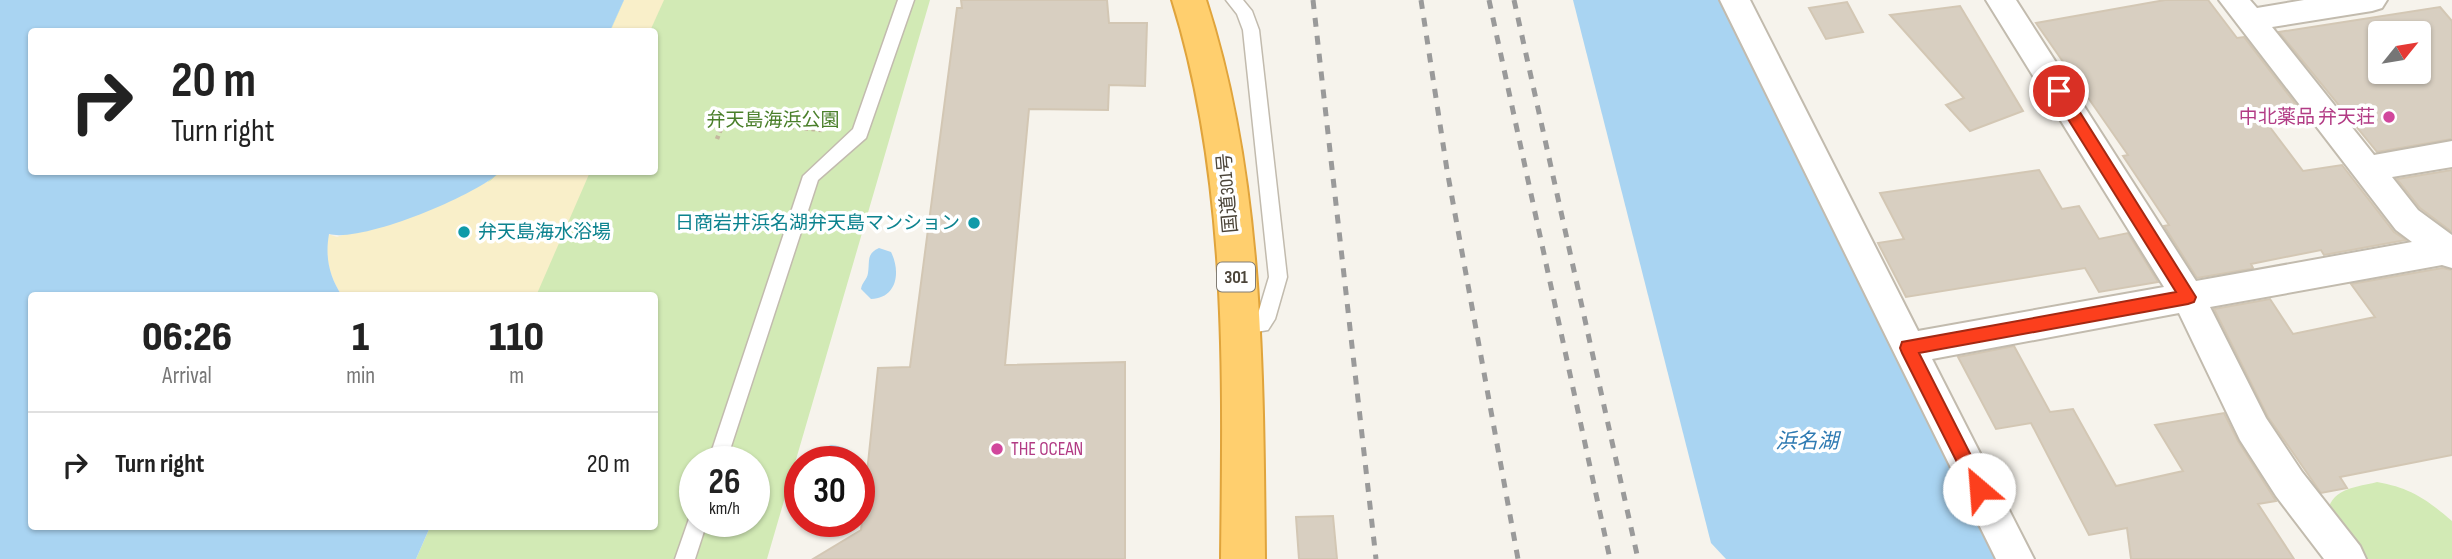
<!DOCTYPE html>
<html lang="en">
<head>
<meta charset="utf-8">
<style>
	body { margin:0; font-family:"Sofia Sans Condensed","Noto Sans JP",sans-serif; background:#f2f2f2; color:#222; height:100vh; display:flex; flex-direction:column; font-size:26px; white-space:nowrap }
	* { box-sizing:border-box; margin:0 }
	p { font-size:23px; color:#767676 }
	.icon { flex:none; width:38px; height:38px; fill:none; stroke:currentColor; stroke-width:2; stroke-linecap:round; stroke-linejoin:round }
	.map { position:relative; flex:1; overflow:hidden }
	.side { position:absolute; left:28px; top:292px; width:630px; height:238px; display:flex; flex-direction:column; background:#fff; border-radius:7px; box-shadow:0 2px 5px #0004 }
	.side>* { flex:none }
	.top-card { position:absolute; left:28px; top:28px; width:630px; height:147px; border-radius:7px; box-shadow:0 2px 5px #0004; background:#fff; color:#222; overflow:hidden }
	.needle { width:46px; rotate:60deg }
	.tools { position:absolute; left:2368px; top:21px; display:grid; gap:14px }
	.tools a { display:grid; place-items:center; width:63px; height:63px; border-radius:7px; background:#fff; box-shadow:0 2px 5px #0004; font-size:35px }
	.speed { position:absolute; left:679px; top:446px; display:flex; gap:14px; font-size:35px; font-weight:700; text-align:center }
	.speed>* { display:grid; place-content:center; width:91px; height:91px; border-radius:50%; background:#fff; box-shadow:0 2px 5px #0004; line-height:1 }
	.speed small { font-size:18px; font-weight:400 }
	.speed .limit { border:10px solid #d22; background:#fff; color:#111 }
	.pin { position:absolute; display:grid; place-items:center; width:60px; height:60px; color:#fff; margin:-30px; border:4px solid #fff; border-radius:50%; box-shadow:0 2px 7px #0007 }
	.me { position:absolute; width:77px; margin:-38px; rotate:333deg; stroke-linejoin:round; filter:drop-shadow(0 0 5px #0008) }
	.turn { display:flex; align-items:center; gap:24px; height:147px; padding:0 28px; font-size:32px }
	.turn .icon { width:91px; height:91px; stroke-width:2.5 }
	.turn b { display:block; font-size:49px; line-height:60px }
	.eta { display:flex; justify-content:space-evenly; align-items:center; height:119px; text-align:center }
	.eta b { font-size:42px; font-weight:800; line-height:49px }
	ul { padding:0; list-style:none }
	li { display:flex; align-items:center; gap:21px; height:105px; padding:0 28px; border-top:2px solid #e0e0e0 }
	li div { flex:1 }
	li b { display:block; font-size:26px }
	li em { font-style:normal }
	.map>svg:first-child { display:block }
</style>
</head>
<body>
<div class="map">
<svg width="2452" height="559" viewBox="0 0 2452 559">
	<rect width="100%" height="100%" fill="#f6f3ec"/>
	<!-- green -->
	<g fill="#d2eab5" fill-rule="evenodd">
		<path d="M624 0H930L767 559H416L430 527H654V296H342L500 172H654V32L610 31ZM695 462H754V522H695Z"/>
		<path d="M2377 482C2411 488 2426 499 2452 521V559H2362L2328 511C2332 488 2358 487 2377 482Z"/>
	</g>
	<!-- sand -->
	<g fill="#f9efc9">
		<path d="M624 0H664L650 31 610 32Z"/>
		<path d="M500 172H590L536 296H342C329 276 325 257 328 234L337 237 490 181Z"/>
	</g>
	<!-- water -->
	<g fill="#a9d4f2">
		<path d="M0 0H624L610 31 32 32V172H500C475 196 362 243 329 234 325 257 329 276 342 296H32V527H430L416 559H0Z"/>
		<path d="M1573 0H1721L1996 559H1726L1711 543Z"/>
		<path d="M879 248 891 252C901 272 897 298 871 299L861 289C862 282 867 280 868 273 870 261 866 254 879 248Z"/>
		<path d="M831 445C855 447 871 465 859 488V462H812L809 454 812 452Z"/>
	</g>
	<!-- building -->
	<g fill="#d8cfc1" stroke="#d3c7b4" stroke-width="2" fill-rule="evenodd">
		<path d="M961 0H1107L1109 23H1147L1145 86 1109 85 1108 110 1029 109 1005 365 1125 362V559H813L861 530 878 368 910 367 957 8H962Z"/>
		<path d="M2165 0H2208L2237 38 2244 37 2298 107 2260 114 2303 171 2342 165 2394 232 2406 240 2324 255 2321 250 2251 264 2253 268 2250 269 2197 278 2164 226 2169 225 2123 156 2128 155 2036 23Z"/>
		<path d="M1847 2 1863 32 1826 39 1809 8Z"/>
		<path d="M1960 6 2023 111 1970 131 1946 105 1964 98 1890 15Z"/>
		<path d="M2440 7 2452 21V139L2377 152 2279 32ZM2380 33H2418V72H2380Z"/>
		<path d="M2039 170 2062 209 2079 206 2099 239 2128 233 2158 282 2099 292 2085 268 1906 297 1878 243 1904 239 1880 193Z"/>
		<path d="M2452 170V232L2420 208 2397 179Z"/>
		<path d="M2442 268 2452 270V455L2340 477 2347 488 2321 493 2268 417 2214 309 2270 299 2293 334 2375 317 2351 284Z"/>
		<path d="M2014 346 2050 412 2073 409 2116 486 2183 471 2155 425 2224 413 2238 441 2276 501 2258 504 2294 559H2131L2127 528 2089 535 2031 423 1996 429 1958 357Z"/>
		<path d="M1333 516 1337 559H1299L1296 517Z"/>
	</g>
	<g fill="none" stroke-linecap="round" stroke-linejoin="round">
		<!-- lane casing -->
		<g stroke="#c2bbae" stroke-width="3">
			<g id="lane">
				<path d="M898 0H914L866 138 818 180 726 462H708L803 176 853 129Z"/>
				<path d="M1226 0H1243L1252 11 1259 30 1287 277 1275 319 1268 330 1239 335 1233 333 1230 327 1233 321 1257 317 1269 277 1243 30 1237 14Z"/>
				<path d="M695 514V522H707L695 559H675L690 516Z"/>
			</g>
		</g>
		<!-- street casing -->
		<g stroke="#c2bbae" stroke-width="4">
			<path id="street" d="M1720 0H1750L1918 331 2164 287 1986 0H2016L2196 281 2412 242 2396 230 2219 0H2250L2257 8 2304 0H2387L2382 8 2372 11 2272 27 2374 155 2452 141V167L2392 177 2418 210 2452 235V268L2442 265 2210 307 2266 418 2302 472 2360 546 2366 559H2324L2276 496 2240 440 2179 313 1932 359 2034 559H1996Z"/>
		</g>
		<!-- highway casing -->
		<g stroke="#e0a43c" stroke-width="4">
			<path id="highway" d="M1172 0H1206C1264 179 1263 373 1265 559H1221C1223 373 1228 179 1172 0Z"/>
		</g>
		<!-- path -->
		<g stroke="#c4b79f" stroke-width="4.5" stroke-dasharray="3.5 3.5" stroke-linecap="butt">
			<path d="M707 119 822 130"/>
			<path d="M717 139 724 121"/>
		</g>
		<!-- lane -->
		<use href="#lane" fill="#fff" fill-rule="evenodd"/>
		<!-- street -->
		<use href="#street" fill="#fff" fill-rule="evenodd"/>
		<!-- highway -->
		<use href="#highway" fill="#ffcf6e" fill-rule="evenodd"/>
		<!-- rail -->
		<g stroke="#9a9a9a" stroke-width="5" stroke-dasharray="9 9" stroke-linecap="butt">
			<path d="M1313 0 1376 559"/>
			<path d="M1421 0 1447 170 1518 559"/>
			<path d="M1489 0 1610 559"/>
			<path d="M1514 0 1638 559"/>
		</g>
	</g>
	<!-- route -->
	<path fill="#fc3f1d" stroke="#a42913" stroke-width="2" d="M2059 86 2064 87 2196 297 2194 302 2188 304 1919 353 1988 489 1985 494 1979 497 1973 494 1902 353 1900 348 1902 342 2176 292 2053 95 2051 91Z"/>
	<!-- markers -->
	<g fill="#d1479c" stroke="#fff" stroke-width="2.5">
		<circle cx="2389" cy="117" r="7"/>
		<circle cx="997" cy="449" r="7"/>
	</g>
	<g fill="#0f9aa8" stroke="#fff" stroke-width="2.5">
		<circle cx="974" cy="223" r="7"/>
		<circle cx="464" cy="232" r="7"/>
	</g>
	<g text-anchor="middle" dominant-baseline="central" stroke-width="7" stroke-linejoin="round" paint-order="stroke">
		<!-- shield labels -->
		<rect fill="#fff" stroke="#817c74" stroke-width="2" x="1217" y="262.5" width="38" height="29" rx="5"/>
		<g font-size="18" font-weight="bold" fill="#4b4439">
			<text x="1236" y="277">301</text>
		</g>
		<!-- hotel labels -->
		<g font-size="19" fill="#b23c85" stroke="#fff" text-anchor="end">
			<text x="2375" y="117">中北薬品 弁天荘</text>
			<text x="1011" y="449" text-anchor="start">THE OCEAN</text>
		</g>
		<!-- park labels -->
		<g font-size="19" fill="#4a7f2a" stroke="#fff">
			<text x="773" y="120">弁天島海浜公園</text>
		</g>
		<!-- street labels -->
		<g font-size="19" fill="#4b4439" stroke="#fff">
			<text transform="translate(1228 193) rotate(-95)">国道301号</text>
		</g>
		<!-- culture labels -->
		<g font-size="19" fill="#0d838f" stroke="#fff" text-anchor="end">
			<text x="960" y="223">日商岩井浜名湖弁天島マンション</text>
			<text x="478" y="232" text-anchor="start">弁天島海水浴場</text>
		</g>
		<!-- water labels -->
		<g font-size="21" font-style="italic" fill="#2e7ab2" stroke="#fff">
			<text x="1807" y="441">浜名湖</text>
		</g>
	</g>
</svg>
<div class="tools">
<a><svg class="needle" viewBox="-14 -14 28 28"><path d="M0-13l5 13h-10z" fill="#e53935"/><path d="M0 13l5-13h-10z" fill="#767676"/></svg></a>
</div>
<div class="speed"><div>26<small>km/h</small></div><div class="limit">30</div></div>
<div class="pin" style="left:2059px;top:91px;background:#d93025"><svg class="icon" aria-label="arrive" viewBox="0 0 24 24"><path d="M6 21V4h12l-3 4 3 4H6"/></svg></div>
<svg class="me" style="left:1979px;top:489px" viewBox="-20 -20 40 40"><circle r="19" fill="#fff"/><path d="M0-13L10 11 0 6-10 11z" fill="#fc3f1d"/></svg>
<div class="top-card">
<div class="turn"><svg class="icon" aria-label="right" viewBox="0 0 24 24"><path d="M7 20v-9h11M14 6l5 5-5 5"/></svg><div><b>20 m</b>Turn right</div></div>
</div>
<section class="side">
<div class="eta">
<div><b>06:26</b><p>Arrival</p></div>
<div><b>1</b><p>min</p></div>
<div><b>110</b><p>m</p></div>
</div>
<ul>
<li><svg class="icon" aria-label="right" viewBox="0 0 24 24"><path d="M7 20v-9h11M14 6l5 5-5 5"/></svg><div><b>Turn right</b></div><em>20 m</em></li>
</ul>
</section>
</div>
</body>
</html>
